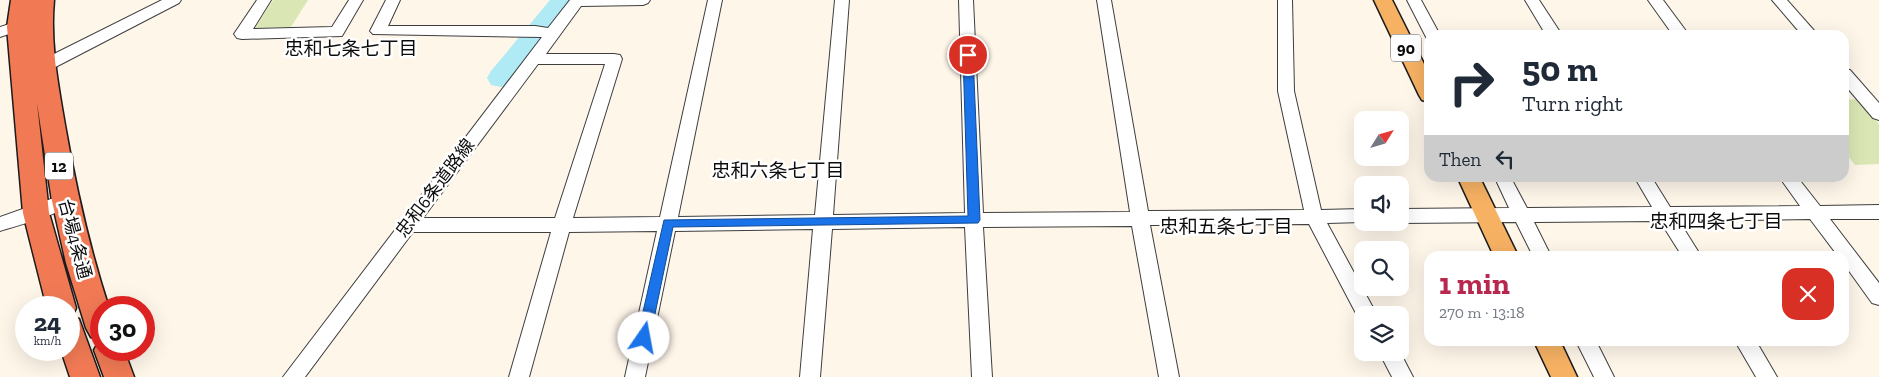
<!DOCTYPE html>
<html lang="en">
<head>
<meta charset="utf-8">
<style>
	body { margin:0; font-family:"Zilla Slab","Noto Sans JP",serif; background:#f6f6f7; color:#1f2937; height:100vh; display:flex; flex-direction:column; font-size:19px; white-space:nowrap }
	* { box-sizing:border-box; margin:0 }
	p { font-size:16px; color:#747a83 }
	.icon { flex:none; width:28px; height:28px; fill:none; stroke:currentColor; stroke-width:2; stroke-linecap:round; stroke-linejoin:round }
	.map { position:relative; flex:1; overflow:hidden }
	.panel { position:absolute; left:1424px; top:251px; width:425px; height:95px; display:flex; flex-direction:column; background:#fff; border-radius:15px; box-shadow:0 5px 20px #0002 }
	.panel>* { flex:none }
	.top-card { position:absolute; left:1424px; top:30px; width:425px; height:152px; border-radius:15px; box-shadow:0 5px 20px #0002; background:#fff; color:#1f2937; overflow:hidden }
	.needle { width:32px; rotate:53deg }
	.controls { position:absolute; left:1354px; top:111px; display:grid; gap:10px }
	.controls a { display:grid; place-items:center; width:55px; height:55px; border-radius:10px; background:#fff; box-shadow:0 5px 20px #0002; font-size:25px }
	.speed { position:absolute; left:15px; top:296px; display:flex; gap:10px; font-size:25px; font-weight:700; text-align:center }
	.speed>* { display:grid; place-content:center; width:65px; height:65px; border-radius:50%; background:#fff; box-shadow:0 5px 20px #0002; line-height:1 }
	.speed small { font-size:12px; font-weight:400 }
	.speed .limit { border:8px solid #d22; background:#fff; color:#111 }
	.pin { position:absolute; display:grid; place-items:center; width:42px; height:42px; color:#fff; margin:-21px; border:2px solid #fff; border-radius:50%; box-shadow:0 1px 5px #0007 }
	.me { position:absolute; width:55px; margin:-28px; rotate:12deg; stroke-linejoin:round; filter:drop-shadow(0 0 4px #0008) }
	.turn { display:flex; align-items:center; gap:18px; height:105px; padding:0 15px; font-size:22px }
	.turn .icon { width:65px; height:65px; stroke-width:2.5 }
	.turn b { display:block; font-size:35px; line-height:42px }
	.then { display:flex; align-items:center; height:48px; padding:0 15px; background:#0003; gap:10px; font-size:19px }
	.round { display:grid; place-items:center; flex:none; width:52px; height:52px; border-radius:15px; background:#f6f6f7 }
	.summary { display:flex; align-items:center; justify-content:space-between; height:85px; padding:0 15px }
	h1 { font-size:30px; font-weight:700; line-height:38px; color:#b8274e }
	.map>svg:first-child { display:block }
</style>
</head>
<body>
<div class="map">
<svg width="1879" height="377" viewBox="0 0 1879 377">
	<rect width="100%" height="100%" fill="#fff6ea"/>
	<!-- green -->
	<g fill="#dae7b5">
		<path d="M273 0H308L291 27 255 28Z"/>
		<path d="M1857 99 1879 124V164L1855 165 1844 151V100Z"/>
	</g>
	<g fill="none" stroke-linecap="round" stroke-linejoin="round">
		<!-- river -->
		<path fill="#b0eaf5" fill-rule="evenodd" d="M550 0H576L511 85 501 87 491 85 487 78 491 71Z"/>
		<!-- minor casing -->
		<g stroke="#3e3e3e" stroke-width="2">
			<g id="minor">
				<path d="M162 0H181L179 3 40 75 34 76 28 75 26 71 28 67Z"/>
				<path d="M257 0H271L253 29 332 27 349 0H363L342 36 242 39 237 38 234 34Z"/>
				<path d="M386 0H400L388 26H535L548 28 570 0H650L648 3 643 5 581 6 546 54H614L620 55 622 59 573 218 660 217 708 0H722L678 217 815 215 835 0H849L833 215 965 213 959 0H973L983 213 1130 212 1097 0H1111L1148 211 1304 210 1278 91V0H1292L1294 91 1321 210 1362 209 1363 222 1327 223 1377 315H1362V322L1360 321 1309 224 1150 225 1179 377H1159L1132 226 983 227 992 377H972L965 227 832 229 820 377H800L813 229 675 231 645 377H625L657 231 569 232 529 377H509L551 232H413L305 377H283L542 37 373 34 370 31ZM538 64H605L555 218H423Z"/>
				<path d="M1407 0H1421L1440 35H1429V39H1427Z"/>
				<path d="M1525 0H1539L1562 35H1546Z"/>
				<path d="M1648 0H1663L1689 35H1673Z"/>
				<path d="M1772 0H1787L1818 35H1802Z"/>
				<path d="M28 18 33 20 36 23 33 26 0 37V27Z"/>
				<path d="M1844 69 1850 70 1879 103V120L1873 118 1844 84Z"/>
				<path d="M1495 178H1511L1527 208 1652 207 1635 178H1652L1670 207 1800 206 1780 178H1798L1820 206 1879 205V219H1830L1879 283V305L1872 303 1844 264V256H1838L1810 219 1679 221 1701 256H1682L1660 221 1534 222 1551 256H1533L1516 222 1400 223 1399 222 1400 209 1509 208Z"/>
				<path d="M65 194 71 196 74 201C67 213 15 226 0 231V217Z"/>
				<path d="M1576 341H1596L1614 377H1594Z"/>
				<path d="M1735 341H1756L1777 377H1756Z"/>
				<path d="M1379 352H1400L1413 377H1392Z"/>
			</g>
		</g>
		<!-- major casing -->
		<g stroke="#1c1c1c" stroke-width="3">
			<g id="major">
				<path d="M1374 0H1392L1429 74V102L1422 100 1419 95Z"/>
				<path d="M1458 178H1480L1518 256H1494Z"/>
				<path d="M1534 341H1560L1577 377H1551Z"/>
			</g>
		</g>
		<!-- highway casing -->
		<g stroke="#1c1c1c" stroke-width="3">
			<path id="highway" d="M11 0H54C50 43 58 84 65 125 76 188 89 247 109 308H101V350H124L134 377H104L94 350 100 340 91 337 86 328 66 263 52 201 37 103 49 213 76 308 72 317 79 319 100 377H70L61 350H69V308H47L23 213 7 27Z"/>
		</g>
		<!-- minor -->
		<use href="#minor" fill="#fff" fill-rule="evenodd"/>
		<!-- major -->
		<use href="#major" fill="#f6b163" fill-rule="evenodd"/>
		<!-- highway -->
		<use href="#highway" fill="#f17a55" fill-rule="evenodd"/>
	</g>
	<!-- route -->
	<path fill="#1a73e8" stroke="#114b97" d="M968 52 973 55 980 220 978 223 673 227 650 338 648 342 644 344 639 342 637 338 664 220 968 216 963 55Z"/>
	<g text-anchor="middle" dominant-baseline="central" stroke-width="5" stroke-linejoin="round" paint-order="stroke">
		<!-- shield labels -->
		<g fill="#fff" stroke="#545454" stroke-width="1">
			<rect x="1391" y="34.5" width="30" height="27" rx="4"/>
			<rect x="45" y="152.5" width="28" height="27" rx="4"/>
		</g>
		<g font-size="16" font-weight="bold" fill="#0b0b0b">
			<text x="1406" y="48">90</text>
			<text x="59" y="166">12</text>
		</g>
		<!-- street labels -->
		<g font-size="18" fill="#0b0b0b" stroke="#fff">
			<text transform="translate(435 188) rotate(-53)">忠和6条道路線</text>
			<text transform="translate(75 239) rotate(75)">台場4条通</text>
		</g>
		<!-- neighbourhood labels -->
		<g font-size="19" fill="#0b0b0b" stroke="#fff">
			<text x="351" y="48">忠和七条七丁目</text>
			<text x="778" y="170">忠和六条七丁目</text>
			<text x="1716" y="221">忠和四条七丁目</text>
			<text x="1226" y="226">忠和五条七丁目</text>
		</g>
	</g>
</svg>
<div class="controls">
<a><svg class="needle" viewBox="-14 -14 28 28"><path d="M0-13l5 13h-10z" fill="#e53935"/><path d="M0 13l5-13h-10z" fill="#747a83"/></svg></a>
<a><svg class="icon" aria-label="sound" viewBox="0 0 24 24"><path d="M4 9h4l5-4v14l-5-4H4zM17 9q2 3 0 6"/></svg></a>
<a><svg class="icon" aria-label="search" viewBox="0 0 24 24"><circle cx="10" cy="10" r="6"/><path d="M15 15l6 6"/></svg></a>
<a><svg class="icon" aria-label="layers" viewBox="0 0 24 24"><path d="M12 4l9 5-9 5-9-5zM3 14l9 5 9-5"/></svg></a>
</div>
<div class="speed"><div>24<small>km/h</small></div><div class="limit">30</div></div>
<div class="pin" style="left:968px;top:55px;background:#d93025"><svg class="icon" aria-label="arrive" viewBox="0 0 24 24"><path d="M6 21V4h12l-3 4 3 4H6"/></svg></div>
<svg class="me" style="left:644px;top:338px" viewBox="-20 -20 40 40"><circle r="19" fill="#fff"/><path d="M0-13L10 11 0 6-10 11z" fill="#1a73e8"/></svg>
<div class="top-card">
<div class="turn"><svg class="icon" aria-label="right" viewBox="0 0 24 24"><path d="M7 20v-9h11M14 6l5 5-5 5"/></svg><div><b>50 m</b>Turn right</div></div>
<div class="then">Then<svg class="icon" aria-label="left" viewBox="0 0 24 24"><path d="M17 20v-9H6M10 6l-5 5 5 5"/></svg></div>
</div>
<section class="panel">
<div class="summary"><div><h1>1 min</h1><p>270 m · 13:18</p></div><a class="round" style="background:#d93025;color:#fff"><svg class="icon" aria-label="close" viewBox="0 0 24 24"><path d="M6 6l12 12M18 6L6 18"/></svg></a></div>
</section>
</div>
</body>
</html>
